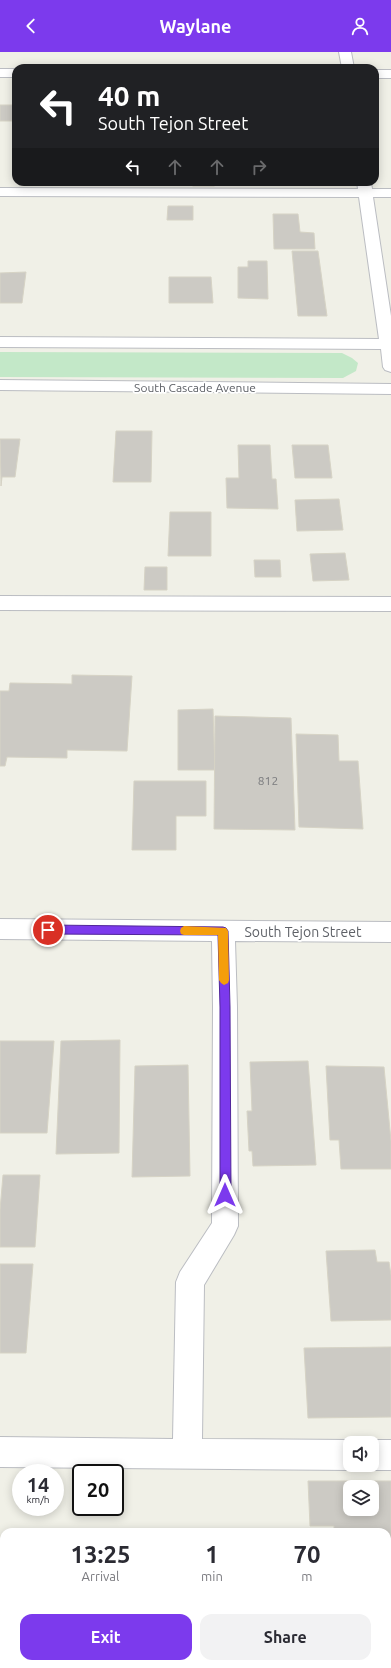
<!DOCTYPE html>
<html lang="en">
<head>
<meta charset="utf-8">
<style>
	body { margin:0; font-family:Ubuntu,sans-serif; background:#f2f2f3; color:#2b2b33; height:100vh; display:flex; flex-direction:column; font-size:15px; white-space:nowrap }
	* { box-sizing:border-box; margin:0 }
	p { font-size:13px; color:#7c7c81 }
	.icon { flex:none; width:22px; height:22px; fill:none; stroke:currentColor; stroke-width:2; stroke-linecap:round; stroke-linejoin:round }
	.map { position:relative; flex:1; overflow:hidden }
	.panel { position:absolute; left:0px; top:1476px; width:391px; height:140px; display:flex; flex-direction:column; background:#fff; border-radius:12px 12px 0 0; box-shadow:0 2px 10px #0003 }
	.panel>* { flex:none }
	.top-card { position:absolute; left:12px; top:12px; width:367px; height:122px; border-radius:12px; box-shadow:0 2px 10px #0003; background:#202124; color:#fff; overflow:hidden }
	.buttons { position:absolute; left:343px; top:1384px; display:grid; gap:8px }
	.buttons a { display:grid; place-items:center; width:36px; height:36px; border-radius:8px; background:#fff; box-shadow:0 2px 10px #0003; font-size:20px }
	.speed { position:absolute; left:12px; top:1412px; display:flex; gap:8px; font-size:20px; font-weight:700; text-align:center }
	.speed>* { display:grid; place-content:center; width:52px; height:52px; border-radius:50%; background:#fff; box-shadow:0 2px 10px #0003; line-height:1 }
	.speed small { font-size:10px; font-weight:400 }
	.speed .limit { border:2px solid #111; border-radius:6px; background:#fff; color:#111 }
	.pin { position:absolute; display:grid; place-items:center; width:34px; height:34px; color:#fff; margin:-17px; border:2px solid #fff; border-radius:50%; box-shadow:0 1px 4px #0007 }
	.me { position:absolute; width:44px; margin:-22px; rotate:0deg; stroke-linejoin:round; filter:drop-shadow(0 0 3px #0008) }
	.turn { display:flex; align-items:center; gap:14px; height:84px; padding:0 20px; font-size:18px }
	.turn .icon { width:52px; height:52px; stroke-width:2.5 }
	.turn b { display:block; font-size:28px; line-height:34px }
	.lanes { display:flex; align-items:center; height:38px; padding:0 20px; background:#0003; justify-content:center; gap:20px; direction:ltr }
	.lanes .off { opacity:.35 }
	.eta { display:flex; justify-content:space-evenly; align-items:center; height:68px; text-align:center }
	.eta b { font-size:24px; font-weight:700; line-height:28px }
	.primary-button { display:flex; gap:8px; margin-top:auto; padding:8px 20px }
	.primary-button a { flex:1; height:46px; border-radius:12px; background:#7c3aed; color:#fff; font-size:16px; font-weight:700; line-height:46px; text-align:center }
	.primary-button a+a { background:#f2f2f3; color:#2b2b33 }
	header { display:flex; justify-content:space-between; align-items:center; height:52px; padding:0 20px; background:#7c3aed; color:#fff; font-size:18px; font-weight:700 }
	.map>svg:first-child { display:block }
</style>
</head>
<body>
<header><svg class="icon" aria-label="back" viewBox="0 0 24 24"><path d="M15 5l-7 7 7 7"/></svg>Waylane<svg class="icon" aria-label="person" viewBox="0 0 24 24"><circle cx="12" cy="8" r="4"/><path d="M4 21q1-7 8-7t8 7"/></svg></header>
<div class="map">
<svg width="391" height="1616" viewBox="0 0 391 1616">
	<rect width="100%" height="100%" fill="#f0f0e7"/>
	<!-- green -->
	<path fill="#c3e8c8" d="M0 300 342 301 352 306 358 311 356 319 343 326 0 325Z"/>
	<!-- building -->
	<g fill="#cccac4" stroke="#d6d3c5" fill-rule="evenodd">
		<path d="M0 53H15L12 69H0Z"/>
		<rect x="193" y="130" width="21" height="4"/>
		<path d="M168 154H193V168H167Z"/>
		<path d="M273 162H298L300 180 314 181 315 197H274Z"/>
		<path d="M292 199H318L327 264H298Z"/>
		<path d="M248 209H267L268 247 238 246V215H248Z"/>
		<path d="M26 220 22 251H0V221Z"/>
		<path d="M169 225H211L213 251H169Z"/>
		<path d="M116 379H152L151 430H113Z"/>
		<path d="M0 387H20L15 425H2L1 434Z"/>
		<path d="M238 393H270L272 427H276L278 457 227 456 226 426H239Z"/>
		<path d="M292 393H328L332 426H295Z"/>
		<path d="M339 447 343 478 297 479 295 448Z"/>
		<path d="M170 460H211V504H168Z"/>
		<path d="M345 501 349 528 313 529 310 502Z"/>
		<path d="M254 508H280L281 525H255Z"/>
		<path d="M145 515H167V538H144Z"/>
		<path d="M72 623 132 624 127 699 67 698V706L7 705 5 714H0V639H9L10 631 72 632Z"/>
		<path d="M213 657 215 718H178V658Z"/>
		<path d="M215 664 291 666 295 778 214 777Z"/>
		<path d="M296 682 338 683 339 709H358L363 777 299 775Z"/>
		<path d="M134 729H206V764H176V798H132Z"/>
		<path d="M120 988 119 1101 56 1102 61 989Z"/>
		<path d="M0 989H54L47 1081H0Z"/>
		<path d="M308 1009 316 1113 253 1114 252 1099H249L247 1059H252L250 1010Z"/>
		<path d="M188 1013 190 1124 132 1125 135 1014Z"/>
		<path d="M326 1014 384 1015 391 1089V1117H341L339 1088H330Z"/>
		<path d="M3 1123H40L35 1195H0V1158Z"/>
		<path d="M375 1198 377 1210H389L391 1223V1268L331 1269 326 1199Z"/>
		<path d="M0 1212H33L26 1301H0Z"/>
		<path d="M391 1295V1365L308 1366 304 1296Z"/>
		<path d="M308 1429H391V1504H387V1480H334V1474H310ZM350 1435H372V1457H350Z"/>
		<rect x="387" y="1539" width="4" height="69"/>
	</g>
	<g fill="none" stroke-linecap="round" stroke-linejoin="round">
		<!-- minor casing -->
		<g stroke="#bbbdc2" stroke-width="2">
			<g id="minor">
				<path d="M339 0H351L354 16H342Z"/>
				<rect x="0" y="17" width="16" height="8"/>
				<rect x="375" y="18" width="16" height="8"/>
				<path d="M357 130H371L372 137H391V145H373L391 264V320L385 318 383 315 381 297 0 295V285L379 287 359 145 0 144V136L358 137Z"/>
				<path d="M0 328 391 332V342L0 338Z"/>
				<path d="M0 544 391 545V559L0 558Z"/>
				<path d="M0 867 391 870V890L235 889 237 955 238 1174 234 1183 204 1233 202 1387 350 1388 357 1391H350V1413L361 1414 350 1418 0 1415V1385L173 1387 176 1230 180 1220 212 1171 213 955 212 889 0 887Z"/>
				<path d="M372 1388H391V1418H372L361 1414 372 1413V1391H365Z"/>
			</g>
		</g>
		<!-- minor -->
		<use href="#minor" fill="#fff" fill-rule="evenodd"/>
	</g>
	<!-- route -->
	<path fill="#7c3aed" stroke="#51269a" d="M48 873 223 875 226 876 228 879 230 955 231 1143 229 1147 225 1148 221 1147 220 1143V955L218 883 48 882 44 881 43 878 44 874Z"/>
	<!-- slow -->
	<path fill="#f59e0b" d="M184 874 226 876 228 879 229 928 228 931 224 933 221 931 219 928 218 883H184L181 882 180 879 181 876Z"/>
	<g text-anchor="middle" dominant-baseline="central" stroke-width="3.5" stroke-linejoin="round" paint-order="stroke">
		<!-- far-street labels -->
		<g font-size="12" fill="#5e6167" stroke="#fff">
			<text x="195" y="335">South Cascade Avenue</text>
		</g>
		<!-- number labels -->
		<g font-size="12" fill="#7a7b7e">
			<text x="268" y="728">812</text>
		</g>
		<!-- street labels -->
		<g font-size="14" fill="#5e6167" stroke="#fff">
			<text x="303" y="880">South Tejon Street</text>
		</g>
	</g>
</svg>
<div class="buttons">
<a><svg class="icon" aria-label="sound" viewBox="0 0 24 24"><path d="M4 9h4l5-4v14l-5-4H4zM17 9q2 3 0 6"/></svg></a>
<a><svg class="icon" aria-label="layers" viewBox="0 0 24 24"><path d="M12 4l9 5-9 5-9-5zM3 14l9 5 9-5"/></svg></a>
</div>
<div class="speed"><div>14<small>km/h</small></div><div class="limit">20</div></div>
<div class="pin" style="left:48px;top:878px;background:#d93025"><svg class="icon" aria-label="arrive" viewBox="0 0 24 24"><path d="M6 21V4h12l-3 4 3 4H6"/></svg></div>
<svg class="me" style="left:225px;top:1143px" viewBox="-20 -20 40 40"><path d="M0-17L14 15 0 8-14 15z" fill="#7c3aed" stroke="#fff" stroke-width="4"/></svg>
<div class="top-card">
<div class="turn"><svg class="icon" aria-label="left" viewBox="0 0 24 24"><path d="M17 20v-9H6M10 6l-5 5 5 5"/></svg><div><b>40 m</b>South Tejon Street</div></div>
<div class="lanes"><svg class="icon" aria-label="left" viewBox="0 0 24 24"><path d="M17 20v-9H6M10 6l-5 5 5 5"/></svg><svg class="icon off" aria-label="ahead" viewBox="0 0 24 24"><path d="M12 20V5M6 11l6-6 6 6"/></svg><svg class="icon off" aria-label="ahead" viewBox="0 0 24 24"><path d="M12 20V5M6 11l6-6 6 6"/></svg><svg class="icon off" aria-label="right" viewBox="0 0 24 24"><path d="M7 20v-9h11M14 6l5 5-5 5"/></svg></div>
</div>
<section class="panel">
<div class="eta">
<div><b>13:25</b><p>Arrival</p></div>
<div><b>1</b><p>min</p></div>
<div><b>70</b><p>m</p></div>
</div>
<div class="primary-button"><a>Exit</a><a>Share</a></div>
</section>
</div>
</body>
</html>
